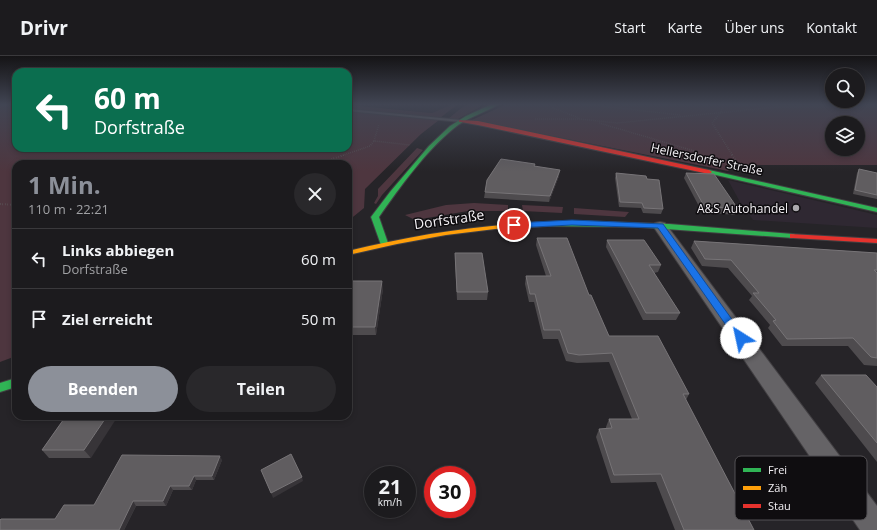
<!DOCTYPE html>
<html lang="de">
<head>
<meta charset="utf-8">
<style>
	body { margin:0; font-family:"Open Sans",sans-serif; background:#29282b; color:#f1f3f6; height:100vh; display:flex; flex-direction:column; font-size:15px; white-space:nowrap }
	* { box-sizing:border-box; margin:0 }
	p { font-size:13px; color:#a0a1a4 }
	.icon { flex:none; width:22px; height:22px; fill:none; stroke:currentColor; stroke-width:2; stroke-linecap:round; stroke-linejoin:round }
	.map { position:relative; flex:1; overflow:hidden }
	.details { position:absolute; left:12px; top:104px; width:340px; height:260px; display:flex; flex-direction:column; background:#1c1b1e; border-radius:12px; box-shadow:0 2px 6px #0003,0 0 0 1px #3a393c }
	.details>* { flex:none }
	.guide { position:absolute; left:12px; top:12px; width:340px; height:84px; border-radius:12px; box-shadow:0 2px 6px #0003,0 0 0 1px #3a393c; background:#0b6e4f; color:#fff; overflow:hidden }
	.buttons { position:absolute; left:825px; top:12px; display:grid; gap:8px }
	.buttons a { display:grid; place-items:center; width:40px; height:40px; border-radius:50%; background:#1c1b1e; box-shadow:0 2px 6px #0003,0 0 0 1px #3a393c; font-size:20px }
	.speed { position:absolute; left:364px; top:410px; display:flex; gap:8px; font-size:20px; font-weight:700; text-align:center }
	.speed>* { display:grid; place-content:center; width:52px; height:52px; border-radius:50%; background:#1c1b1e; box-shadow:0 2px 6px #0003,0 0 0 1px #3a393c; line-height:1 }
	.speed small { font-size:10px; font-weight:400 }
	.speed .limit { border:6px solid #d22; background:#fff; color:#111 }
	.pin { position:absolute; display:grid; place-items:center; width:34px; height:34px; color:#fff; margin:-17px; border:2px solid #fff; border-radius:50%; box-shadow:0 1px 4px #0007 }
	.me { position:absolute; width:44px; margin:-22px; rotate:325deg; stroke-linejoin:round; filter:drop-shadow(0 0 3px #0008) }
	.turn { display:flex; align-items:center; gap:14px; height:84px; padding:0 16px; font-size:18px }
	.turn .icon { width:52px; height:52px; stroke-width:2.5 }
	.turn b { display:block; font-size:28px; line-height:34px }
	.round { display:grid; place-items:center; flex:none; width:42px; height:42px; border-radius:21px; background:#29282b }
	.summary { display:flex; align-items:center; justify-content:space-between; height:68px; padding:0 16px }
	h1 { font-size:24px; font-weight:700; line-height:30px; color:#8c9099 }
	.action { display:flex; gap:8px; margin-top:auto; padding:8px 16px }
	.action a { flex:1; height:46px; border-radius:24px; background:#8c9099; color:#fff; font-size:16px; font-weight:700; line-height:46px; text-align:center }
	.action a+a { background:#29282b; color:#f1f3f6 }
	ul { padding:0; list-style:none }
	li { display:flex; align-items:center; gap:12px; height:60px; padding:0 16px; border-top:1px solid #3a393c }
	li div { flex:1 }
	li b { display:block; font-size:15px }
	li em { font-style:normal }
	header { display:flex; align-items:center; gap:24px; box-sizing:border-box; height:56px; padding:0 20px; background:#1c1b1e; border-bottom:1px solid #3a393c }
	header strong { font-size:19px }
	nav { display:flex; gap:22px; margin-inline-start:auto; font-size:14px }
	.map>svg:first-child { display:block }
</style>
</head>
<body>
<header>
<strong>Drivr</strong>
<nav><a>Start</a><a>Karte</a><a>Über uns</a><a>Kontakt</a></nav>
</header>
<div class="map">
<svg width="877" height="474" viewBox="0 0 877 474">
	<rect width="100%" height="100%" fill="#262428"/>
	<!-- built -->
	<g fill="#2f2832">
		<path d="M348 48H453L432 57Z"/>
		<path d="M728 124 877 159V172L753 164 740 146Z"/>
	</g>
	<!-- green -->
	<g fill="#4e363f" fill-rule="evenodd">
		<path d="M0 48H16V92H348V49L432 57 453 48H458L440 62H437L439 64 421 78 365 133 364 152 348 165V108H16V300L0 306Z"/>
		<path d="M468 48H479L480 51 458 63H448L460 53Z"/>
		<path d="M507 48H877V109H733L728 115 472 64ZM832 67H858V93H832Z"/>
		<path d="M417 92 423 94 382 139 376 148 374 147 378 140V133Z"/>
		<path d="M474 147 508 149V155H468L415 164 405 159 446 149Z"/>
		<path d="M522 149 563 151 562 157 523 155Z"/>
		<path d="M574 152 629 156 625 161 574 158Z"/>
	</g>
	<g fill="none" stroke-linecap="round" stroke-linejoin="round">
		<!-- lane casing -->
		<g stroke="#413f42" stroke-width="2">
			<path id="lane" d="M348 53 461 64 463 65 461 66 348 55Z"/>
		</g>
		<!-- street casing -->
		<g stroke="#413f42" stroke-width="2">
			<path id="street" d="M660 166 665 167 877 450V474H860L653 170 655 167Z"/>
		</g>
		<!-- fast casing -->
		<g stroke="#413f42" stroke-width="2">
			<g id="fast">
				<path d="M492 48H499C485 57 467 61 453 73 425 96 400 131 379 161L388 187 384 189H381L371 161 390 136 429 90 450 70 466 60Z"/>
				<path d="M709 114 877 152V156L707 117 706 116Z"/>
				<path d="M576 165 669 168 793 178 797 180 793 182 638 171 545 170 541 168 545 166Z"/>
				<path d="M16 322V331L0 336V327Z"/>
			</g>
		</g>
		<!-- slow casing -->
		<g stroke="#413f42" stroke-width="2">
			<path id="slow" d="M545 166H548V170L495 173 446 179 397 188 348 199V195C413 179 478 169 545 166Z"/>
		</g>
		<!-- jam casing -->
		<g stroke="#413f42" stroke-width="2">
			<g id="jam">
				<path d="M459 64 478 65 709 114 712 116 709 118 478 69 461 66H459Z"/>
				<path d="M790 178 877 183V187L793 182H790Z"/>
			</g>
		</g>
		<!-- path-far1 -->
		<g stroke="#5d5b5e" stroke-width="1.5" stroke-dasharray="0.5 1.5" stroke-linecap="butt">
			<path d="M555 48 553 52 579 62"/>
			<path d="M582 48 681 59"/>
			<path d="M724 48 721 56 712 67 733 100"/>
			<path d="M0 51 10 48"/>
			<path d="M535 63H579L617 67 777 51H877"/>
			<path d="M599 67 698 96"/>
			<path d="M374 85 379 68"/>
			<path d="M341 100 370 90 374 85 410 89"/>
		</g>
		<!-- path -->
		<g stroke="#5d5b5e" stroke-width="2" stroke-dasharray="0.5 2" stroke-linecap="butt">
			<path d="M732 99 737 106"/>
			<path d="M317 108 344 99"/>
			<path d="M0 148 16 149"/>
		</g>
		<!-- lane -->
		<use href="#lane" fill="#656366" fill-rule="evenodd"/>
		<!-- street -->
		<use href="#street" fill="#656366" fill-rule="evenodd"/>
		<!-- fast -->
		<use href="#fast" fill="#30b455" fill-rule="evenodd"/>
		<!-- slow -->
		<use href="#slow" fill="#ff9f0a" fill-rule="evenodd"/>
		<!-- jam -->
		<use href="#jam" fill="#e5322d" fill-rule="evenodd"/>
	</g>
	<!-- wall -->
	<g fill="#4e4b4e">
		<path d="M535 108 534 110 559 120 549 146 484 142 485 136Z"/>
		<path d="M859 113 877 117V143L853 138 857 117Z"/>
		<path d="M616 117 647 123 663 153 661 158 643 157 641 152 619 151 615 122Z"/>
		<path d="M686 117 738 153 735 159 702 156 684 122Z"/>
		<path d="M537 182 589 239 609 280 689 338 686 344 754 474H675L656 426 611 427 596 381 599 373H606V371L609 363H632L609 306 577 307 566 305 558 283H543L534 246H529L525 228 526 220H546L536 189Z"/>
		<path d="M607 184 661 209 658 216 654 217 680 257 676 264H643L606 191Z"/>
		<path d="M694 185 877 197V310L864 309 848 290H782L768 272 770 269 749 244 752 240 728 212 702 210 691 192Z"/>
		<path d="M455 197 488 236 487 244H457L455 205Z"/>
		<path d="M383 233 376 279H348V243Z"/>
		<path d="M821 319 877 331V406L815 327Z"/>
		<path d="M66 360 91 402H49L42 394Z"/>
		<path d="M292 360H329L328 362 292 361Z"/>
		<path d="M222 404 214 424H196L192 434H173L166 450H136L124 474H0L55 463Z"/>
	</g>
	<!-- shaded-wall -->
	<g fill="#373438">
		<path d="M560 114 559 120 549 146 550 140Z"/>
		<path d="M382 225 383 233 376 279 375 271Z"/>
		<path d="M107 360H118L91 402 84 394Z"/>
		<path d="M220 400 222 404 214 424 212 420Z"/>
		<path d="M194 420 196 424 192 434 189 430Z"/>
		<path d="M302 421 303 425 273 442 271 437Z"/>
		<path d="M170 430 173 434 166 450 163 445Z"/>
		<path d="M133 445 136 450 124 474H119Z"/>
	</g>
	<!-- building -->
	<g fill="#605d60" stroke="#777477">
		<path d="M501 103 535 108 534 110 560 114 550 140 485 136 487 124Z"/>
		<path d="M859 113 877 117V139L855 134Z"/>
		<path d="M616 117 646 120 647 123 659 124 663 153 644 152 642 147 620 146Z"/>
		<path d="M686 117 714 118 738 153 704 150Z"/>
		<path d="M537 182H567L589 239H591L609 280H658L689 338H683L754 474H684L661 418 614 419 599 373 612 372 609 363H639L612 297 579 299 568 297 560 274H544L535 238H530L526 220H551Z"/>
		<path d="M607 184H644L661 209H649L680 257H646Z"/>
		<path d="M694 185 877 197V214H874L877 217V302L871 301 853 282 787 283 773 265 776 264 753 237H759L731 204 705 203Z"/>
		<path d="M455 197H482L488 236H457Z"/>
		<path d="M352 225H382L375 271H348V243Z"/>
		<path d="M821 319H866L877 331V387Z"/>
		<path d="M66 360H107L84 394H42Z"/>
		<path d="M291 398 302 421 271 437 261 414Z"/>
		<path d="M122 399 220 400 212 420H194L189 430H170L163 445H133L119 474H0V464L1 463H55L64 449H94Z"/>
	</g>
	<!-- sky -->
	<linearGradient id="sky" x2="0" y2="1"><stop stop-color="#151416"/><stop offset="0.42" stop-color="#414553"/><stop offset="1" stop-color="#414553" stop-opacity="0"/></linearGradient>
	<rect width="877" height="115" fill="url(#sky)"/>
	<!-- route -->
	<path fill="#1a73e8" stroke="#114b97" d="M572 164 663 168 744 280 746 282 744 285H737L658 172 572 169 514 172 510 169 514 167Z"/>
	<!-- markers -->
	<circle fill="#aba9ad" stroke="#0f0d10" stroke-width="1.5" cx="796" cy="152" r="4"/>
	<g text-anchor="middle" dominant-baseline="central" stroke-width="3" stroke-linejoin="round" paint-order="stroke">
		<!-- far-street labels -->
		<g font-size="12" fill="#f3f0f4" stroke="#0f0d10">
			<text transform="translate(707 103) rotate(12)">Hellersdorfer Straße</text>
		</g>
		<!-- far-poi labels -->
		<g font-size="12" fill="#f3f0f4" stroke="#0f0d10" text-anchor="end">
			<text x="788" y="152">A&amp;S Autohandel</text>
		</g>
		<!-- street labels -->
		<g font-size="14" fill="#f3f0f4" stroke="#0f0d10">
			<text transform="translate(449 163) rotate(-8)">Dorfstraße</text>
		</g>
	</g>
	<!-- legend -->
	<rect x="735" y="400" width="132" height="64" rx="6" fill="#0f0d10" stroke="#535154" stroke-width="1"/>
	<rect x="743" y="412" width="18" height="4" fill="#30b455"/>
	<rect x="743" y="430" width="18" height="4" fill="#ff9f0a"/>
	<rect x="743" y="448" width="18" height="4" fill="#e5322d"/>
	<g font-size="11" fill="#f3f0f4">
		<text x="768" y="418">Frei</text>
		<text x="768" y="436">Zäh</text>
		<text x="768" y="454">Stau</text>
	</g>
</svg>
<div class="buttons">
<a><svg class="icon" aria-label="search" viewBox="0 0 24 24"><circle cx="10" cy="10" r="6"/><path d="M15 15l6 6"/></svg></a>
<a><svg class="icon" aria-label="layers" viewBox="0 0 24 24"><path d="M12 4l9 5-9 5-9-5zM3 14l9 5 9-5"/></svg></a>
</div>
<div class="speed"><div>21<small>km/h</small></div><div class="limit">30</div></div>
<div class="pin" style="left:514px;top:169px;background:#d93025"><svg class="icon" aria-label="arrive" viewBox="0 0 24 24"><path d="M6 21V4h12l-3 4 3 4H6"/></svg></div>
<svg class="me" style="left:741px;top:282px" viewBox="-20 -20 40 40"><circle r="19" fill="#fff"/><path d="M0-13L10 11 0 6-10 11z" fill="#1a73e8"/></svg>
<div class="guide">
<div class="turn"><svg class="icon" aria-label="left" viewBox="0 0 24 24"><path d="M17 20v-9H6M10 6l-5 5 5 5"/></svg><div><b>60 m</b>Dorfstraße</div></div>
</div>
<section class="details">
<div class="summary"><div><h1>1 Min.</h1><p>110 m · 22:21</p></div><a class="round"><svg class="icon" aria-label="close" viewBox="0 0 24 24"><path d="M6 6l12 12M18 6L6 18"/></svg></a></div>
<ul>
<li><svg class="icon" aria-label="left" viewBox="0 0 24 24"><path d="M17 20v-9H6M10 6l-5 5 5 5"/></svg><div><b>Links abbiegen</b><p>Dorfstraße</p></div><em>60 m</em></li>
<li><svg class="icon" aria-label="arrive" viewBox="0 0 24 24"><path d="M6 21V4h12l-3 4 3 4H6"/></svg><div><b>Ziel erreicht</b></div><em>50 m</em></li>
</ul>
<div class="action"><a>Beenden</a><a>Teilen</a></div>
</section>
</div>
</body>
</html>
